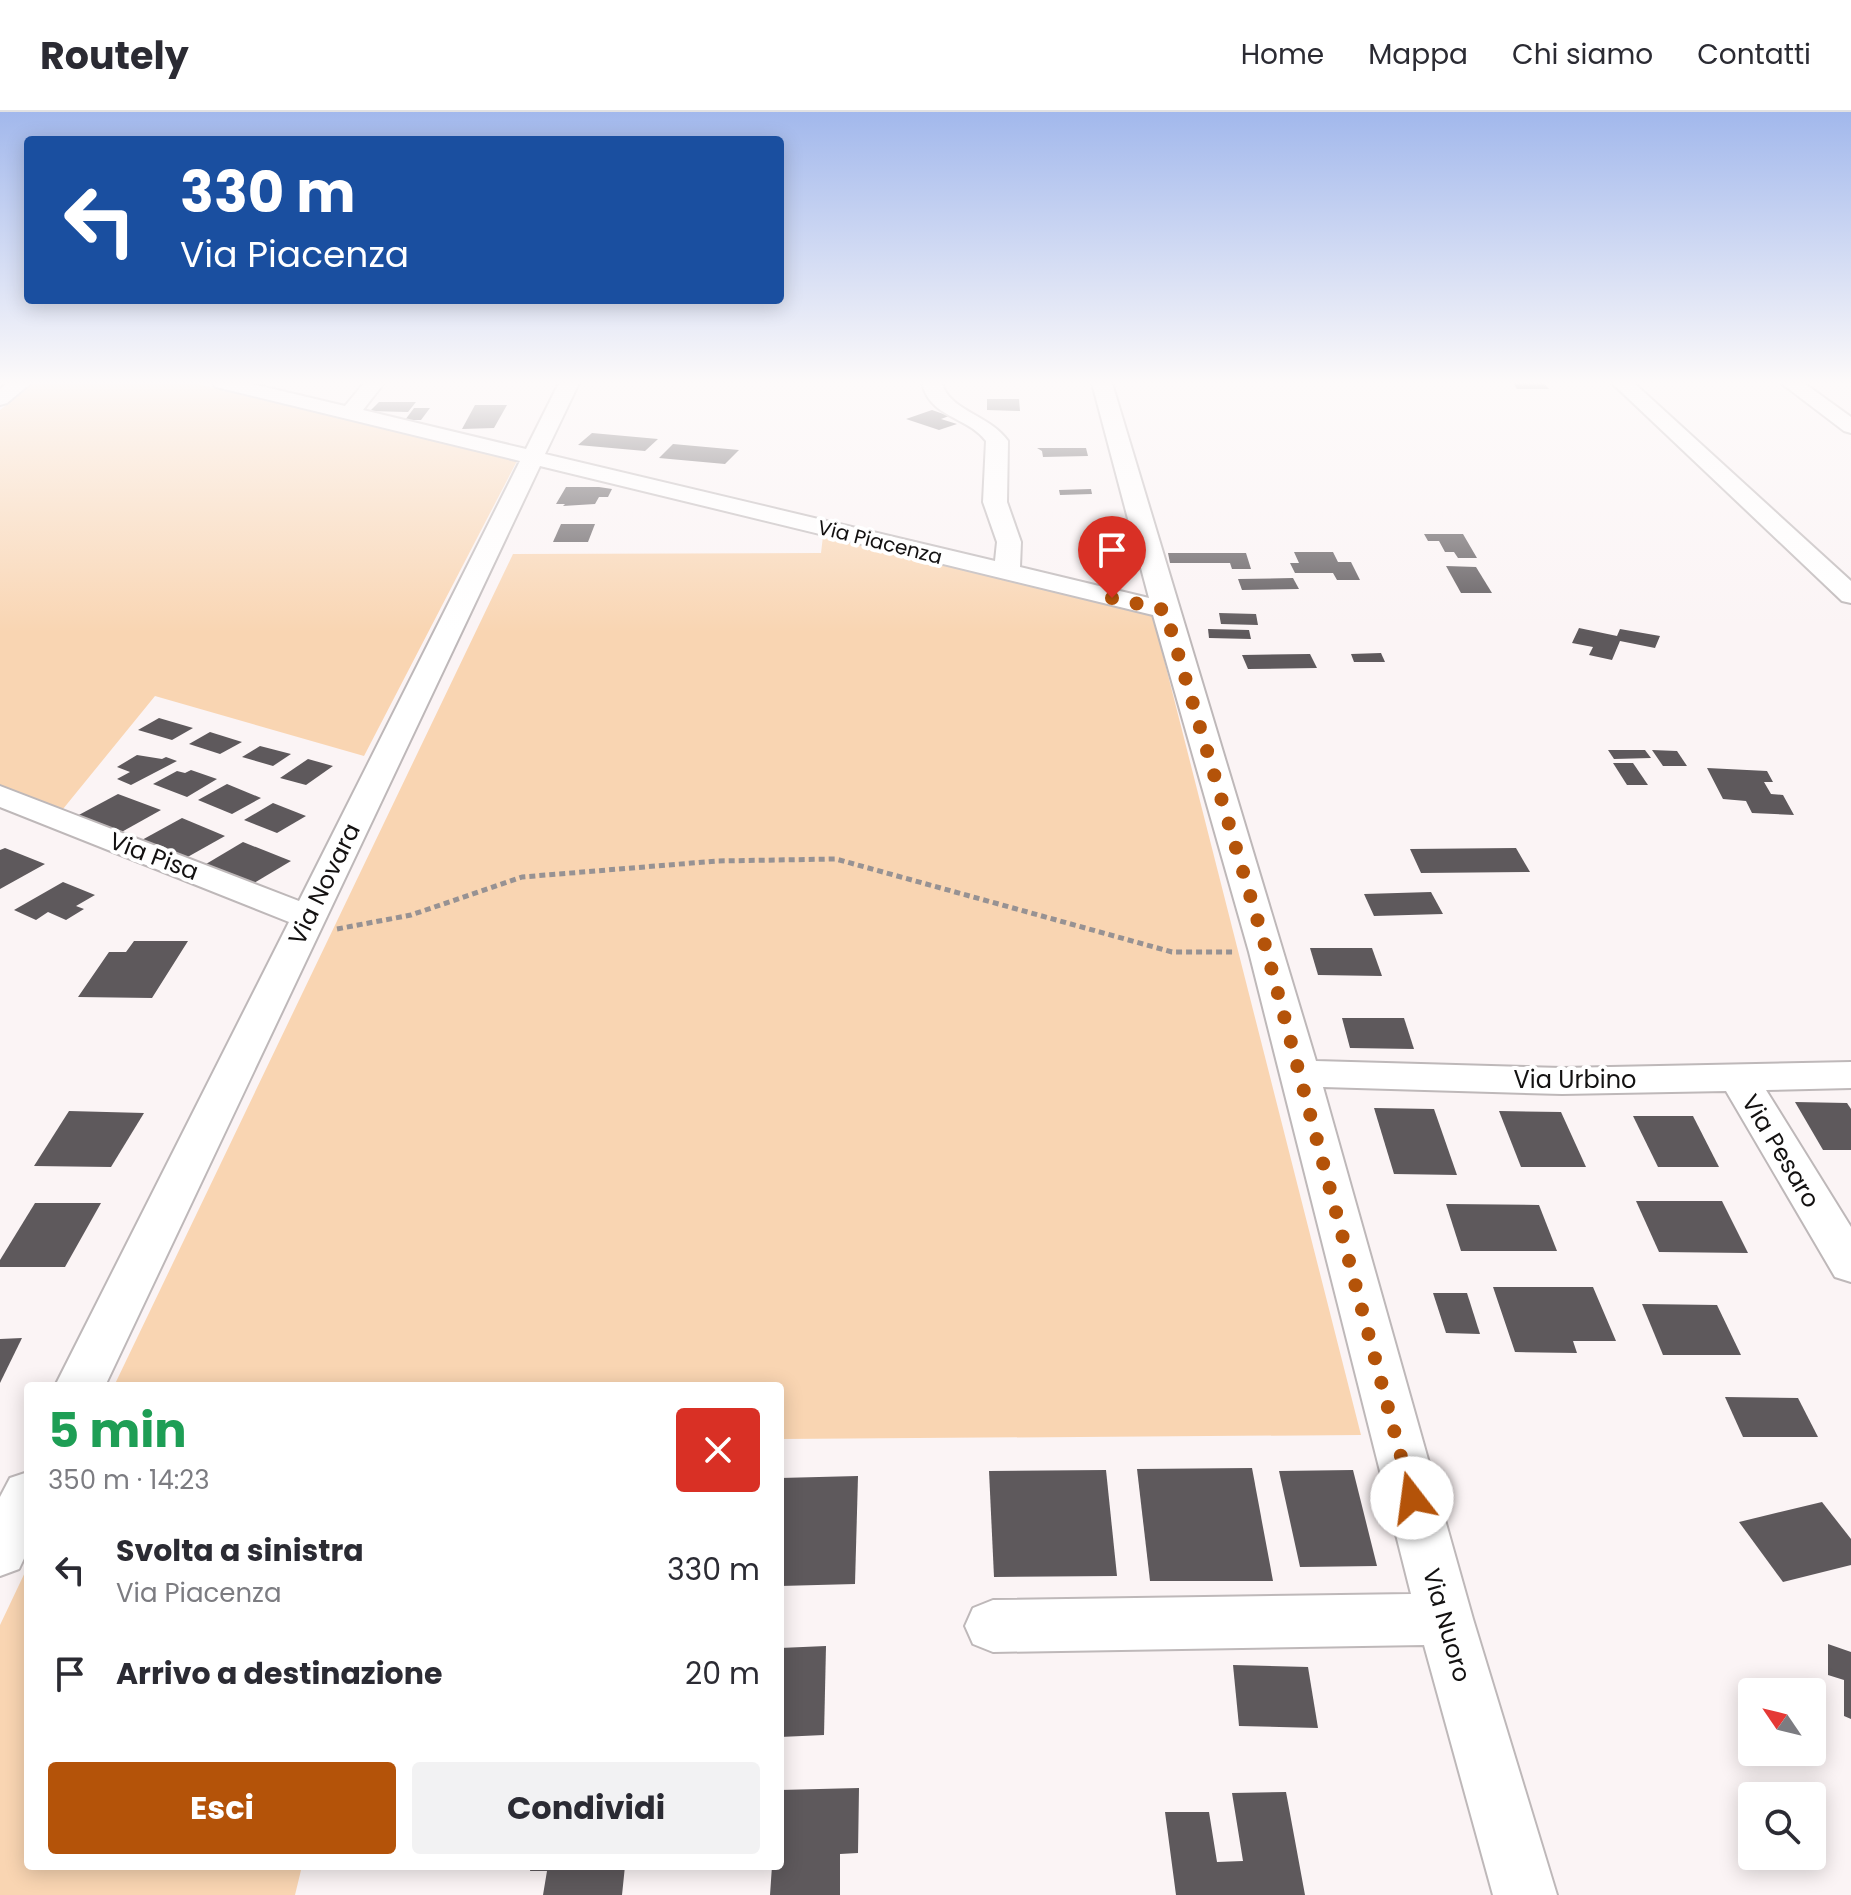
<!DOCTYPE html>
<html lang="it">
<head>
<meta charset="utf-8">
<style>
	body { margin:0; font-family:Poppins,sans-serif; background:#f2f2f3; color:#2b2b33; height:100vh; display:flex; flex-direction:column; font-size:30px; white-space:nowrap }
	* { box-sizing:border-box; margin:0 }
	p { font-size:26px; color:#7c7c81 }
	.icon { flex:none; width:44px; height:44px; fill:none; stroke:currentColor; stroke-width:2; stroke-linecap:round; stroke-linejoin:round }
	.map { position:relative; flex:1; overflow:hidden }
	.sheet { position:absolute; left:24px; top:1270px; width:760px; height:488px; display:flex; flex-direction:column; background:#fff; border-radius:8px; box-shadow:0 4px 20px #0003 }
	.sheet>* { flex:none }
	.guide { position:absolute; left:24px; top:24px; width:760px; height:168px; border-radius:8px; box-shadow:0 4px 20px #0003; background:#1a4fa0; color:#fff; overflow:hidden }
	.needle { width:52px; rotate:305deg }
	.controls { position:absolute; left:1738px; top:1566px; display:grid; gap:16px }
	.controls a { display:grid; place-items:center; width:88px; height:88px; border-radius:8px; background:#fff; box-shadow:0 4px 20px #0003; font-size:40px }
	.pin { position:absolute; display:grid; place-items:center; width:68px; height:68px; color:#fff; margin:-82px -34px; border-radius:50% 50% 50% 0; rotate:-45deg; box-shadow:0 0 8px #0007 }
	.pin .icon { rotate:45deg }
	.me { position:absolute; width:88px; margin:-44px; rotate:345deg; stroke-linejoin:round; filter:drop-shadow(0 0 6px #0008) }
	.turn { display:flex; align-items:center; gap:28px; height:168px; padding:0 24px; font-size:36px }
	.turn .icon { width:104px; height:104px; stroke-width:2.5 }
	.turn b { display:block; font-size:56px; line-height:68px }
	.round { display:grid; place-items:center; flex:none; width:84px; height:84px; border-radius:8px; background:#f2f2f3 }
	.summary { display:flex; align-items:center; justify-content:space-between; height:136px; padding:0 24px }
	h1 { font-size:48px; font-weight:700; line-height:60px; color:#1e9e55 }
	.button { display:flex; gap:16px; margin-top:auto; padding:16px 24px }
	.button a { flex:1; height:92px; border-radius:8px; background:#b45309; color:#fff; font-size:32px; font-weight:700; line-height:92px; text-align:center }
	.button a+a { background:#f2f2f3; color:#2b2b33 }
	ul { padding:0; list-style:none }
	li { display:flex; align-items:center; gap:24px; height:104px; padding:0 24px }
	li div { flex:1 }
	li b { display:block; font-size:30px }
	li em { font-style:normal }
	header { display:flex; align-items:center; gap:48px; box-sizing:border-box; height:112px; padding:0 40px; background:#fff; border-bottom:2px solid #e1e1e2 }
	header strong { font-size:38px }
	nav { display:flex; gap:44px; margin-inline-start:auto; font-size:28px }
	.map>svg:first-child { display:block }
</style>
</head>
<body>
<header>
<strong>Routely</strong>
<nav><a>Home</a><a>Mappa</a><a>Chi siamo</a><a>Contatti</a></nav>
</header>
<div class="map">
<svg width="1851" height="1783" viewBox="0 0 1851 1783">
	<rect width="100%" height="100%" fill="#fbf4f5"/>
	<!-- green -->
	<g fill="#f9d5b2">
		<path d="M34 271H193L518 347 364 644 155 584 63 697 0 673V298Z"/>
		<path d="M823 424 1152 500 1361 1323 780 1327V1274H114L513 442 821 441Z"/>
		<path d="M28 1454V1754H302L295 1783H0V1513Z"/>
	</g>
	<!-- building -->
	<g fill="#5e595c">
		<path d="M1513 271H1544L1549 277H1517Z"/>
		<path d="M987 287H1019L1020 299 987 298Z"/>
		<path d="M379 290H416L408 300 370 299Z"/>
		<path d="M475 293H507L494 316 462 317Z"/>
		<path d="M414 296H430L421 308H405Z"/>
		<path d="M932 298 949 304 941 307 957 312 939 318 906 307Z"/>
		<path d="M592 321 658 327 645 339 578 333Z"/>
		<path d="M673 332 739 338 725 352 659 346Z"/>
		<path d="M1037 336H1086L1088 344 1043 345 1042 339Z"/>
		<path d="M566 375H599L612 377 608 385H599L595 392 563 394 565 392H556Z"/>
		<path d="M1091 377 1092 382 1060 383 1059 378Z"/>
		<path d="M561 412H595L588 430H553Z"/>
		<path d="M1424 422H1463L1477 446H1458L1454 440H1445L1439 429H1428Z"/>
		<path d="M1294 440H1333L1338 450H1351L1360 468H1337L1333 461H1295L1290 451H1299Z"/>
		<path d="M1168 441H1246L1251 457H1232L1230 451H1170Z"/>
		<path d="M1087 443H1123L1126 461H1090Z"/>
		<path d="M1446 454 1476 455 1492 481H1461Z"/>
		<path d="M1293 466 1299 477 1242 478 1238 467Z"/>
		<path d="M1219 501 1256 502 1258 513 1221 512Z"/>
		<path d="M1579 516 1617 524 1620 517 1660 524 1655 536 1620 529 1612 548 1589 543 1593 535 1572 531Z"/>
		<path d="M1208 517 1249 518 1251 527 1209 526Z"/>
		<path d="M1381 541 1385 550H1354L1351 542Z"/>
		<path d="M1310 542 1317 556 1248 557 1242 543Z"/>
		<path d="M159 606 193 616 172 628 138 618Z"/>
		<path d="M210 620 242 630 220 642 189 632Z"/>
		<path d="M260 634 291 642 273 654 242 645Z"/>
		<path d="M1608 638H1645L1651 646 1614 647Z"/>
		<path d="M1652 638 1677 639 1687 654H1663Z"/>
		<path d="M137 643 162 647 166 645 177 649 131 673 117 667 130 660 117 655Z"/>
		<path d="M308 647 333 654 306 673 280 666Z"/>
		<path d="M1613 651H1633L1648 673H1627Z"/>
		<path d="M1707 656 1767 659 1773 670H1764L1771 682 1783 683 1794 703 1752 701 1746 689 1723 687Z"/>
		<path d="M191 658 217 667 187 685 153 672 177 659 185 661Z"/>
		<path d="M227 672 261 686 232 702 198 688Z"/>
		<path d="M118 682 161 698 118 722 75 705Z"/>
		<path d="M273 691 306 704 277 721 244 708Z"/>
		<path d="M182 706 225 724 184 747 140 729Z"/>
		<path d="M243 730 291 749 254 771 206 752Z"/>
		<path d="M5 736 45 752 0 777V738Z"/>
		<path d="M1516 736 1530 760 1421 761 1410 737Z"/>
		<path d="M63 770 95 783 76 794 84 797 66 808 48 800 36 808 14 798Z"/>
		<path d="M1431 780 1443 802 1374 804 1364 782Z"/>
		<path d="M134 829H188L152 886 78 885 109 840H126Z"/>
		<path d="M1310 836H1372L1382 864 1318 863Z"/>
		<path d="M1342 906H1404L1414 937 1350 936Z"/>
		<path d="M1795 990 1847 991 1851 997V1038H1823Z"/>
		<path d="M1374 996 1434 997 1457 1063 1394 1062Z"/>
		<path d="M69 999 144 1001 111 1055 34 1054Z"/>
		<path d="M1499 999 1561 1000 1586 1055H1521Z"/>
		<path d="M1633 1004H1693L1719 1055H1658Z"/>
		<path d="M1636 1089H1722L1748 1141 1659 1140Z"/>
		<path d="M35 1091H101L65 1155H0V1148Z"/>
		<path d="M1446 1092 1539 1093 1557 1139H1461Z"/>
		<path d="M1493 1175H1593L1616 1229H1573L1577 1241 1515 1240Z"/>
		<path d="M1433 1181H1467L1480 1222 1446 1221Z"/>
		<path d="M1642 1192 1717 1193 1741 1243H1663Z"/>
		<path d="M22 1226 0 1271V1227Z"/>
		<path d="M1725 1285 1798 1286 1818 1325H1743Z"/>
		<path d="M1252 1356 1273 1469H1150L1137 1357Z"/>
		<path d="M1106 1358 1117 1464 994 1465 989 1359Z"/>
		<path d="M1353 1358 1377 1454 1300 1455 1279 1359Z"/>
		<path d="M858 1364 855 1472 780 1474V1366Z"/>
		<path d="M1822 1390 1851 1427V1453L1783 1470 1739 1410Z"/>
		<path d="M1828 1532 1851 1540V1607L1844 1604V1568L1828 1563Z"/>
		<path d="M826 1534 824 1623 780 1625V1536Z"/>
		<path d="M1233 1553 1308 1555 1318 1616 1239 1614Z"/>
		<path d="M859 1676 858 1741 840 1742V1783H770L772 1754H780V1678Z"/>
		<path d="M1286 1680 1305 1783H1176L1165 1700H1209L1217 1750 1243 1749 1232 1681Z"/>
		<path d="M531 1754H625L622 1783H543L547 1759H530Z"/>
	</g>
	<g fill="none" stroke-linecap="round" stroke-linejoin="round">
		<!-- minor casing -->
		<g stroke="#beb8b9" stroke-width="4">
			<g id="minor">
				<path d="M8 271H31L7 291 0 293V277Z"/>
				<path d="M213 271H248L345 294 364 271H384L363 298 526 337 559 271H579L545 342 995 449 997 430 983 390 986 329C967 304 930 306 922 271H942C949 299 989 302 1008 329L1007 390 1021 430 1020 455 1149 486 1092 271H1112L1316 949 1562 956 1851 950V976L1766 978 1851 1115V1170L1835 1165 1726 979 1562 982 1323 975 1473 1507 1557 1783H1493L1424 1533 993 1540 973 1532 965 1514 973 1496 993 1488 1411 1482 1249 840 1153 503 540 354 105 1274H55L289 810 0 695V674L299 789 520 349 216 275Z"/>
				<path d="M1612 271H1634L1851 469V491L1842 489Z"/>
				<path d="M1781 271H1804L1851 305V321L1844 319Z"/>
				<path d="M28 1360V1438L19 1457 0 1464V1385L10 1366Z"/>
			</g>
		</g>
		<!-- path -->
		<path stroke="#979293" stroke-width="5" stroke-dasharray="6 4" stroke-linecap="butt" d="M337 817 411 803 522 765 717 749 836 747 1172 840H1234"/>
		<!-- minor -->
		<use href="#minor" fill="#fff" fill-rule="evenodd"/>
	</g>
	<!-- sky -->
	<linearGradient id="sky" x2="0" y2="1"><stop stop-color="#a2b8ec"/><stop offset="0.52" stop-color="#fdfafa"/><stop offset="1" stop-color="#fdfafa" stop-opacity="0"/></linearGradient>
	<rect width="1851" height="521" fill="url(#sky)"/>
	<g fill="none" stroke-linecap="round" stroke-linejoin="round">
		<!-- route -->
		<path stroke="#b45309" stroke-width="14" stroke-dasharray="0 25.2" d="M1112 486 1165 498 1267 840 1412 1386"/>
	</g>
	<g text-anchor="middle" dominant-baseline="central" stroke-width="8" stroke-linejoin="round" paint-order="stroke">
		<!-- far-street labels -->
		<g font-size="20" fill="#131111" stroke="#fff">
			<text transform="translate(880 430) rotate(14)">Via Piacenza</text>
		</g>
		<!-- street labels -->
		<g font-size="24" fill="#131111" stroke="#fff">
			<text transform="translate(154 744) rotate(21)">Via Pisa</text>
			<text transform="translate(324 772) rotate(-64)">Via Novara</text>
			<text x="1575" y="967">Via Urbino</text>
			<text transform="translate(1781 1039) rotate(59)">Via Pesaro</text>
			<text transform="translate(1447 1513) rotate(74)">Via Nuoro</text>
		</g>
	</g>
</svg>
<div class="controls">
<a><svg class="needle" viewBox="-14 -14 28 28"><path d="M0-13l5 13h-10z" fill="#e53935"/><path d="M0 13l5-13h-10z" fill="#7c7c81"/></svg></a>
<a><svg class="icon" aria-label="search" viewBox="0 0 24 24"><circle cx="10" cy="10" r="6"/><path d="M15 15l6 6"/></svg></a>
</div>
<div class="pin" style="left:1112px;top:486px;background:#d93025"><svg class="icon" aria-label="arrive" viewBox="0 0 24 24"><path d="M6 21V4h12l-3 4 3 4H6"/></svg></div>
<svg class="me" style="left:1412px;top:1386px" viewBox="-20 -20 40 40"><circle r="19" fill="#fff"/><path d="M0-13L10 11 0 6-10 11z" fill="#b45309"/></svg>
<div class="guide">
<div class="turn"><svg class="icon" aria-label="left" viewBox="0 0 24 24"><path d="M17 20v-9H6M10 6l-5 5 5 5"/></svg><div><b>330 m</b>Via Piacenza</div></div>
</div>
<section class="sheet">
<div class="summary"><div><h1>5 min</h1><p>350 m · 14:23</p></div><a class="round" style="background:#d93025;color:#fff"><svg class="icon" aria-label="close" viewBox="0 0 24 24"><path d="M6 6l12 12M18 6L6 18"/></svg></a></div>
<ul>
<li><svg class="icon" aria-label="left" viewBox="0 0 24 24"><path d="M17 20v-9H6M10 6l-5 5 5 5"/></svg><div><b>Svolta a sinistra</b><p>Via Piacenza</p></div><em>330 m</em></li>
<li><svg class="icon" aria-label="arrive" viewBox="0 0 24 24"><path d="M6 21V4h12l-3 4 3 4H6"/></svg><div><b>Arrivo a destinazione</b></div><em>20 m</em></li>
</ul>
<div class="button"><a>Esci</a><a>Condividi</a></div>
</section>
</div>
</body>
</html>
